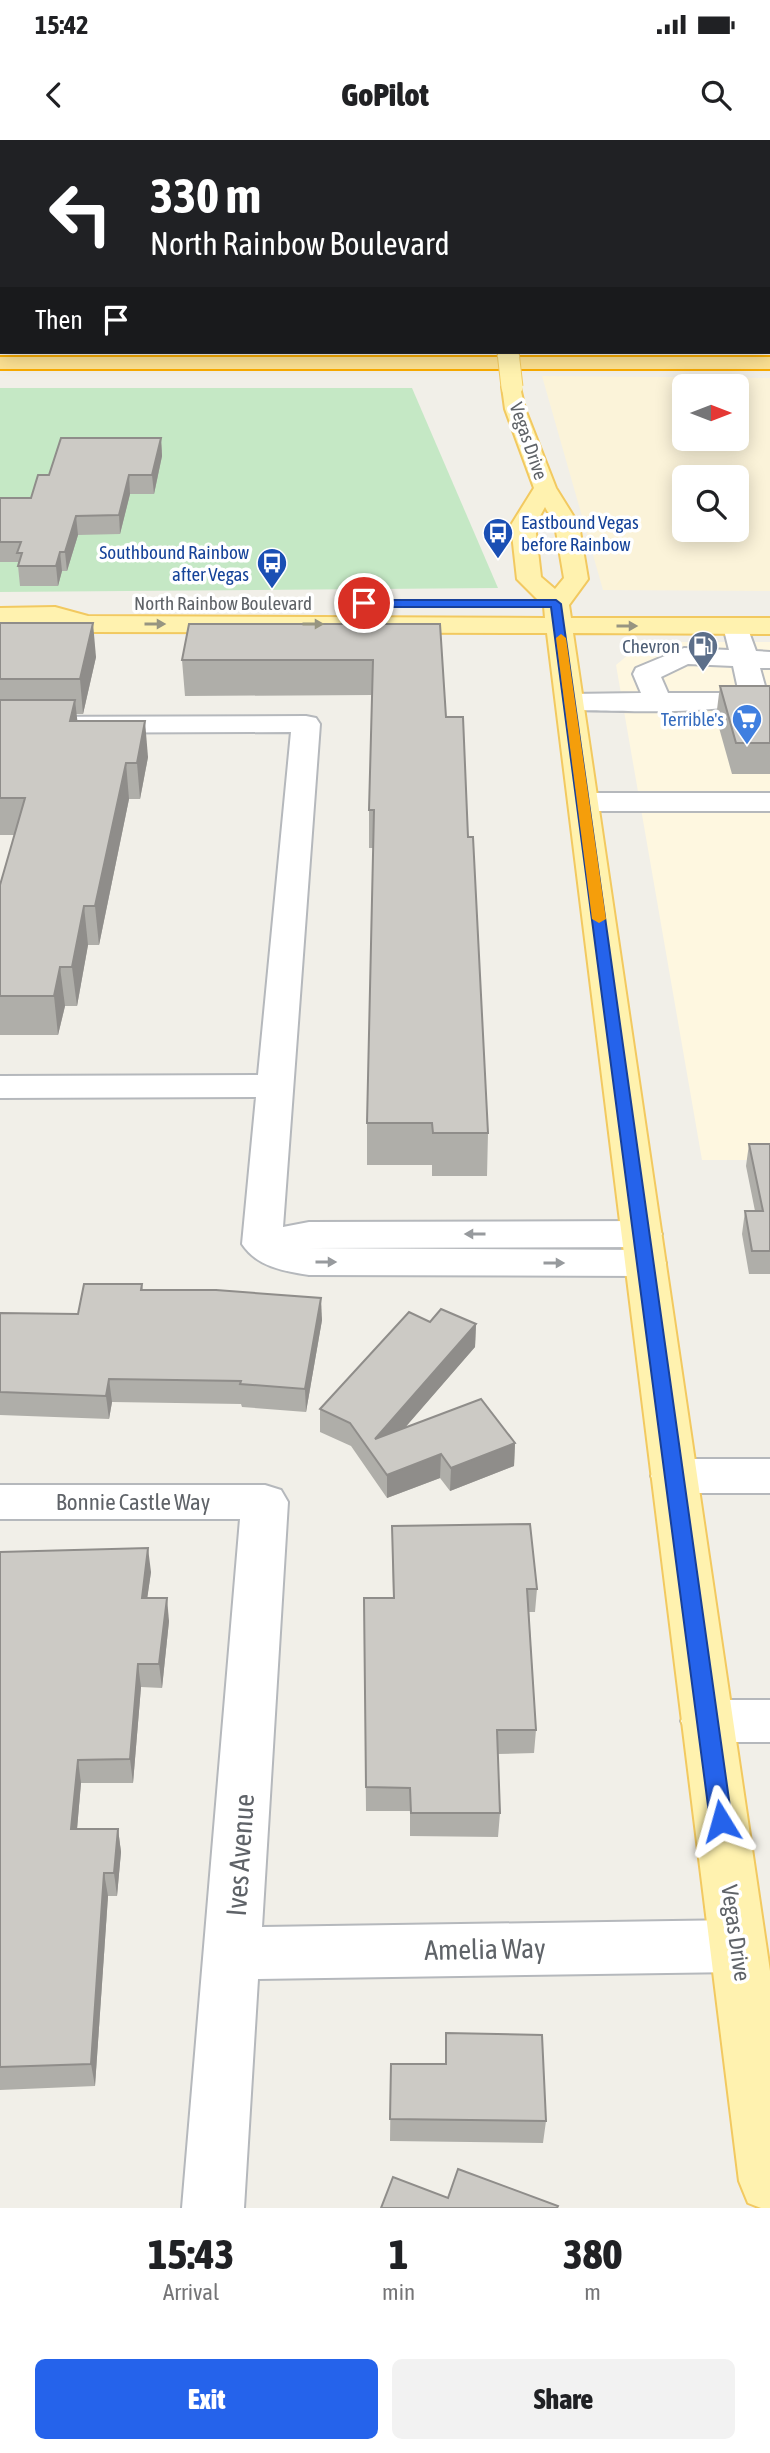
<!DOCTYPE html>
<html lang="en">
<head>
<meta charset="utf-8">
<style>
	body { margin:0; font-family:"Asap Condensed",sans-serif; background:#f2f2f2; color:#202124; height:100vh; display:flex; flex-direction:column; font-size:26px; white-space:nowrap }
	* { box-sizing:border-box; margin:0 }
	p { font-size:23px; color:#757577 }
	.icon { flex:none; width:38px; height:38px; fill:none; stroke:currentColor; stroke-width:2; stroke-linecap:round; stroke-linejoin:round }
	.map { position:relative; height:2068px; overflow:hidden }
	.panel { display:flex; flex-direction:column; background:#fff; flex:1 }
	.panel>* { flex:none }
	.banner { position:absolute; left:0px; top:0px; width:770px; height:214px; box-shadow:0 4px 18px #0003; background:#202124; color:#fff; overflow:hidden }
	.needle { width:46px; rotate:90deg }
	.tools { position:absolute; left:672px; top:234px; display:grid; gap:14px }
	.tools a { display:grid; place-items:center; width:77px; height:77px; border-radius:10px; background:#fff; box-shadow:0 4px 18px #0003; font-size:35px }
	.pin { position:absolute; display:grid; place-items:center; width:60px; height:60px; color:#fff; margin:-30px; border:4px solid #fff; border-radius:50%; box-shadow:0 2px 7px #0007 }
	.me { position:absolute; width:77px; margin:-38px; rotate:352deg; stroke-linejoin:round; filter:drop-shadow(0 0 5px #0008) }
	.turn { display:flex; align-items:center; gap:24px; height:147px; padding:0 35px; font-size:32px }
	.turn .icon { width:91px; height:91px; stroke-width:2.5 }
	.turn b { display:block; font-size:49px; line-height:60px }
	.then { display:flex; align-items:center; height:66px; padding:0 35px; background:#0003; gap:14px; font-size:26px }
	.eta { display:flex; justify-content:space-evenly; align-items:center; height:119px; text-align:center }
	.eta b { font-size:42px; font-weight:800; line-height:49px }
	.action { display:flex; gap:14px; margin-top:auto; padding:14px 35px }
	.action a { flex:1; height:80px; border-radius:10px; background:#2563eb; color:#fff; font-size:28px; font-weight:800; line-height:80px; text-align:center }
	.action a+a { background:#f2f2f2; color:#202124 }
	.status { display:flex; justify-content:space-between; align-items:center; height:49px; padding:0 35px; background:#fff; direction:ltr }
	.status svg { height:19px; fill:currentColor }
	header { display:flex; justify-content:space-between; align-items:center; height:91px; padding:0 35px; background:#fff; font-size:32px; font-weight:800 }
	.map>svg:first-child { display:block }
</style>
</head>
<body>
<div class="status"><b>15:42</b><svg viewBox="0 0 49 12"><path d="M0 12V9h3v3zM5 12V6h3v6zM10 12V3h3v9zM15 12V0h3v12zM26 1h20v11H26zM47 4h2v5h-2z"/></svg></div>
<header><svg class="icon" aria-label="back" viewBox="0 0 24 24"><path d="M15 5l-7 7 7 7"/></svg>GoPilot<svg class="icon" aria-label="search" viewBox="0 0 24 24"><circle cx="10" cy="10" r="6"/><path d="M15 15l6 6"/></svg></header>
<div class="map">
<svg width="770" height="2068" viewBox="0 0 770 2068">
	<rect width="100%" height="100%" fill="#f1efe8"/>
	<!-- commercial -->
	<path fill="#fef7e0" d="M674 502H770V1020H702L616 525 634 510Z"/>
	<!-- green -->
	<path fill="#c5e8c5" d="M0 248H412L498 448 0 452Z"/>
	<!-- sand -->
	<path fill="#fbf3d9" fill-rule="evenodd" d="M542 236 770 238V451L603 450ZM684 247H737V299H684ZM684 338H737V390H684Z"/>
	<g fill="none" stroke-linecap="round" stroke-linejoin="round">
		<!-- minor casing -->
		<g stroke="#b5b8bc" stroke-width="4">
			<g id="minor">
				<path d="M736 478 745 481 756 511 770 512V528H760L767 553C750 578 604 570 570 570L560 568 556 562 560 556 570 554 641 553 633 534 636 528 684 508 729 510 723 486 727 481ZM688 524 733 526 738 549 724 553H668L661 537Z"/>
				<path d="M306 576 316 578 320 584 283 1087 309 1082 642 1081 656 1085 662 1094 656 1103 642 1107 308 1108 646 1110 660 1113 666 1123 660 1133 646 1136 309 1135C284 1131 257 1127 242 1104L256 957 0 958V936L258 935 291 592 0 593V577Z"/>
				<path d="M583 653H770V671H583L572 668 568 662 572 656Z"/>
				<path d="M674 1319H770V1353H674L658 1348 651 1336 658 1324Z"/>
				<path d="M0 1345H265L281 1350 288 1362 262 1787 738 1780 758 1788 766 1806 758 1824 738 1832 258 1839 244 2068H182L240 1379H0Z"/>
				<path d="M707 1560H770V1602H707L689 1596 681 1581 689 1566Z"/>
			</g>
		</g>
		<!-- major casing -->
		<g stroke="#f2c960" stroke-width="4">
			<g id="major">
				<rect x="489" y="0" width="14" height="2"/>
				<path d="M512 241 519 243 525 269 556 348 579 385 588 439 569 465 571 478H770V494L573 493 770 1831V2068H761L748 2063 739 2041 547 493 87 492 54 483 0 484V468L55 467 88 476 545 478 544 466 517 439 511 385 534 348 505 269 502 247 505 243ZM545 367 555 385 564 438 555 449 541 437 535 385Z"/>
			</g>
		</g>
		<!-- highway casing -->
		<g stroke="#f9ab00" stroke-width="4">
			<g id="highway">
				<rect x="768" y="185" width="2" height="12"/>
				<rect x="0" y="188" width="2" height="12"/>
				<rect x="0" y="217" width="770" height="12"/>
			</g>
		</g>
		<!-- minor -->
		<use href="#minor" fill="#fff" fill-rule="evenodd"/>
		<!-- major -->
		<use href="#major" fill="#fff2af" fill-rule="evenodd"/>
		<!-- highway -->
		<use href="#highway" fill="#fde293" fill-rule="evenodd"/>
		<!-- major-bridge casing -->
		<g stroke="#f2c960" stroke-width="23" stroke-linecap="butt">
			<path id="major-bridge" d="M508 212 512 247"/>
		</g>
		<!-- major-bridge -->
		<use href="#major-bridge" stroke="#fff2af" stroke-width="21"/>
	</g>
	<!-- wall -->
	<g fill="#afaea9">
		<path d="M0 0H452V2H2V168H0Z"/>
		<rect x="768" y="38" width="2" height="130"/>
		<path d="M161 298 162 316 154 354H130L120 394 78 395 67 431H62L58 446H20L18 426V422H0V358H31Z"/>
		<path d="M0 483 96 517 83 574H76L77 581 148 617 140 659H129L99 805H88L77 866H65L58 895H0V745L15 695H0Z"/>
		<path d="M440 484 446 577 468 697 488 993 487 1036H432V1025H367V983L373 708H369V670L372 555 185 556 182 520Z"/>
		<path d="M720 546H770V634H732L716 577Z"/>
		<path d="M749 1004H770V1135V1134H749L742 1094 745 1071H755L746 1026Z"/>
		<path d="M142 1144 143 1150 322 1180 306 1272 242 1267 241 1264 112 1262 109 1279 0 1275V1173L78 1174Z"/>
		<path d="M430 1182 476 1184 475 1207 405 1287 515 1303 514 1326 450 1351 440 1338 387 1358 351 1306 320 1292V1269Z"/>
		<path d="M392 1386 537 1449 535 1472H529L536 1590 534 1613 497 1614 500 1673 498 1697 410 1696V1671H366L364 1458H393Z"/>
		<path d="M0 1412 151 1432 147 1458 169 1481 162 1548 141 1547 133 1643H81L77 1689H118L121 1712 117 1756H108L95 1946 0 1950Z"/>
		<path d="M446 1893 546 1981 543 2003 390 2001 391 1924H445Z"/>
	</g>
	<!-- shaded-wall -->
	<g fill="#8f8d8a">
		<path d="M2 22V36H0V23Z"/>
		<path d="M2 71V86H0V72Z"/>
		<path d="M2 134V150H0V135Z"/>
		<path d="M161 298 162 316 154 354 152 335Z"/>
		<path d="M129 335 130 354 120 394 119 375Z"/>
		<path d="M76 376 78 395 67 431 65 412Z"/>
		<path d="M60 412 62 431 58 446 56 426Z"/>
		<path d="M93 483 96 517 83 574 80 539Z"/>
		<path d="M75 560 79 595 70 581Z"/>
		<path d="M145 581 148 617 140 659 137 623Z"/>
		<path d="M126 623 129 659 99 805 95 766Z"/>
		<path d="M84 766 88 805 77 866 72 827Z"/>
		<path d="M60 827 65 866 58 895 54 856Z"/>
		<path d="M321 1158 322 1180 306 1272 305 1249Z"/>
		<path d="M476 1184 475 1207 377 1320 375 1299Z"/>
		<path d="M109 1239 112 1262 109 1279 106 1256Z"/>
		<path d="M515 1303 514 1326 450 1351 451 1328Z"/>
		<path d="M441 1314 440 1338 387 1358V1335Z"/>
		<path d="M148 1408 151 1432 144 1481 142 1458Z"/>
		<path d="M167 1458 169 1481 162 1548 159 1524Z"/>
		<path d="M138 1524 141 1547 133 1643 130 1619Z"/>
		<path d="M78 1620 81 1643 75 1712 71 1689Z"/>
		<path d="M118 1689 121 1712 117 1756 114 1733Z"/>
		<path d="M104 1733 108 1756 95 1946 91 1924Z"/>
	</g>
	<!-- building -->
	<g fill="#cccac5" stroke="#8f8d8a" stroke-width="2">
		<path d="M0 0H450V2H2V22L0 23Z"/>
		<path d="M2 34V71L0 72V35Z"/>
		<path d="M768 38H770V53L768 52Z"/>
		<path d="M768 65 770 66V135H768Z"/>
		<path d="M2 83V134L0 135V84Z"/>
		<path d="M61 298H161L152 335H129L119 375 76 376 65 412H60L56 426H18L22 413H17L21 402H0V358H31L38 335H49Z"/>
		<path d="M0 483H93L80 539H0Z"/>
		<path d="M189 484H440L446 577H463L468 697H473L488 993H433L432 983H367L374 670H369L373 520H182Z"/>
		<path d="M720 546H770V603H736Z"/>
		<path d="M0 560H75L70 581H145L137 623H126L95 766H84L72 827H60L54 856H0V745L25 658H0Z"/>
		<path d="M749 1004H770V1111H752L745 1071H763Z"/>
		<path d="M84 1144H142L141 1150H216L321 1158 305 1249 240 1244 241 1241 109 1239 106 1256 0 1252V1173L78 1174Z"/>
		<path d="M441 1169 476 1184 375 1299 481 1259 515 1303 451 1328 441 1314 387 1335 350 1283 320 1269 409 1172 430 1182Z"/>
		<path d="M530 1384 537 1449H527L536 1590H497L500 1673H411L410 1648 366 1647 364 1458H394L392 1386Z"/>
		<path d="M148 1408 142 1458H167L159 1524H138L130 1619 78 1620 71 1689H118L114 1733H104L91 1924 0 1927V1412Z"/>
		<path d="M446 1893 542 1895 546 1981 390 1979 391 1924H446Z"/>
		<path d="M458 2029 558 2066 557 2068H381L393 2037 448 2058Z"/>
	</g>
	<!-- one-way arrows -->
	<defs><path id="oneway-solid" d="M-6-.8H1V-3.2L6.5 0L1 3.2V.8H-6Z" transform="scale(1.75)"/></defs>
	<g fill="#979581">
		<use href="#oneway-solid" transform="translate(155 484)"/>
		<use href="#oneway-solid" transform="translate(313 484)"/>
		<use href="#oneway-solid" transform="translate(627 486)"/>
	</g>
	<g fill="#979a9d">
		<use href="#oneway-solid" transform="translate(475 1094) rotate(180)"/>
		<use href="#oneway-solid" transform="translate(326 1122)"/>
		<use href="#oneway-solid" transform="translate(554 1123)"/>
	</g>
	<!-- route -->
	<path fill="#2563eb" stroke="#184099" stroke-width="2" d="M556 460 561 464 732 1681 729 1688 721 1690 713 1688 710 1681 551 467H364L358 463 364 460Z"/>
	<!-- slow -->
	<path fill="#f59e0b" d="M561 494 566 498 606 779 599 783 592 779 556 498Z"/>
	<!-- icons -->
	<defs>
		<g id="bus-pin" transform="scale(1.575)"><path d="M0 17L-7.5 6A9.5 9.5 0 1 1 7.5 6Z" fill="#1a4fb4" stroke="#fff"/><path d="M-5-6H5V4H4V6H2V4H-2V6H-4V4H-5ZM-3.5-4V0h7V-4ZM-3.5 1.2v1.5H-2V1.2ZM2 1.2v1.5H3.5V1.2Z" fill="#fff"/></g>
		<g id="fuel-pin" transform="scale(1.575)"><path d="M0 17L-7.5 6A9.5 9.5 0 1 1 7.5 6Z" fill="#5c6f8a" stroke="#fff"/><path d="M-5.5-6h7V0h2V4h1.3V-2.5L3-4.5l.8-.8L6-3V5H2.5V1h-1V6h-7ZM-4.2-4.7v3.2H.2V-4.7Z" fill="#fff"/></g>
		<g id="supermarket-pin" transform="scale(1.575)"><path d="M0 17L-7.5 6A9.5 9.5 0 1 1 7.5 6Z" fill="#3f7fe0" stroke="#fff"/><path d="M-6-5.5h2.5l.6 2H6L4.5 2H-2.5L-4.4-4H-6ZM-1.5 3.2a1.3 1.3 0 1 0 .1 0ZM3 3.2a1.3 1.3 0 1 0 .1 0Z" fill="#fff"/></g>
	</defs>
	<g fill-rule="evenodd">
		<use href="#bus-pin" x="498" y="393"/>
		<use href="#bus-pin" x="272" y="423"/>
		<use href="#fuel-pin" x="703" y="506"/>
		<use href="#supermarket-pin" x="747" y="579"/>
	</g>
	<g text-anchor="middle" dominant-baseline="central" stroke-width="7" stroke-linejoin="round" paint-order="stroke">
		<!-- far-street labels -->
		<g font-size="19" fill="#5f6368" stroke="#fff">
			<text transform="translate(529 301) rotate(71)">Vegas Drive</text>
			<text x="223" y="463">North Rainbow Boulevard</text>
		</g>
		<!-- far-transit labels -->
		<g font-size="19" fill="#164399" stroke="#fff" text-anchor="start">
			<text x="521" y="382">Eastbound Vegas<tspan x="521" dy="22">before Rainbow</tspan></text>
			<text x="249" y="412" text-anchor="end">Southbound Rainbow<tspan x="249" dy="22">after Vegas</tspan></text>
		</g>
		<!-- far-service labels -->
		<g font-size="19" fill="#4e5e75" stroke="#fff" text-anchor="end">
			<text x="680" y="506">Chevron</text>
		</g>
		<!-- far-shop labels -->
		<g font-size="19" fill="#366cbe" stroke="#fff" text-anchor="end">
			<text x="724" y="579">Terrible's</text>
		</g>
		<!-- street labels -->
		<g font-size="23" fill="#5f6368" stroke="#fff">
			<text x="133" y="1362">Bonnie Castle Way</text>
			<text transform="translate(736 1793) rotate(82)">Vegas Drive</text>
		</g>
		<!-- near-street labels -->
		<g font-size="28" fill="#5f6368" stroke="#fff">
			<text transform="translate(240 1715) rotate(-86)">Ives Avenue</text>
			<text transform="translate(485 1809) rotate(-1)">Amelia Way</text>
		</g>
	</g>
</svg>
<div class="tools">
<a><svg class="needle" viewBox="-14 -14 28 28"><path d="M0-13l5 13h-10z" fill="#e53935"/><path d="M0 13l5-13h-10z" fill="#757577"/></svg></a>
<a><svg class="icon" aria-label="search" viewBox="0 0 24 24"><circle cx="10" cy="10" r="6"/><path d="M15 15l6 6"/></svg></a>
</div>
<div class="pin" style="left:364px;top:463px;background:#d93025"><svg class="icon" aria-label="arrive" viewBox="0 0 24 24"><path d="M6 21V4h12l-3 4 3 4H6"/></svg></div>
<svg class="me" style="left:721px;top:1681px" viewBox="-20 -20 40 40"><path d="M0-17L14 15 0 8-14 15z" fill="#2563eb" stroke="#fff" stroke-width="4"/></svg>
<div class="banner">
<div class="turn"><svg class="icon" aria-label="left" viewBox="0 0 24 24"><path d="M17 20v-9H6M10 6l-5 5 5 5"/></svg><div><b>330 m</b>North Rainbow Boulevard</div></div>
<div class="then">Then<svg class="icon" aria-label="arrive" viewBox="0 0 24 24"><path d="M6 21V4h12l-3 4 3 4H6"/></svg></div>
</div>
</div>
<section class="panel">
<div class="eta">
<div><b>15:43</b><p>Arrival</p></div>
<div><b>1</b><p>min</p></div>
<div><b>380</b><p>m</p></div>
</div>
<div class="action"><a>Exit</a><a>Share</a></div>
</section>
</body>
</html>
